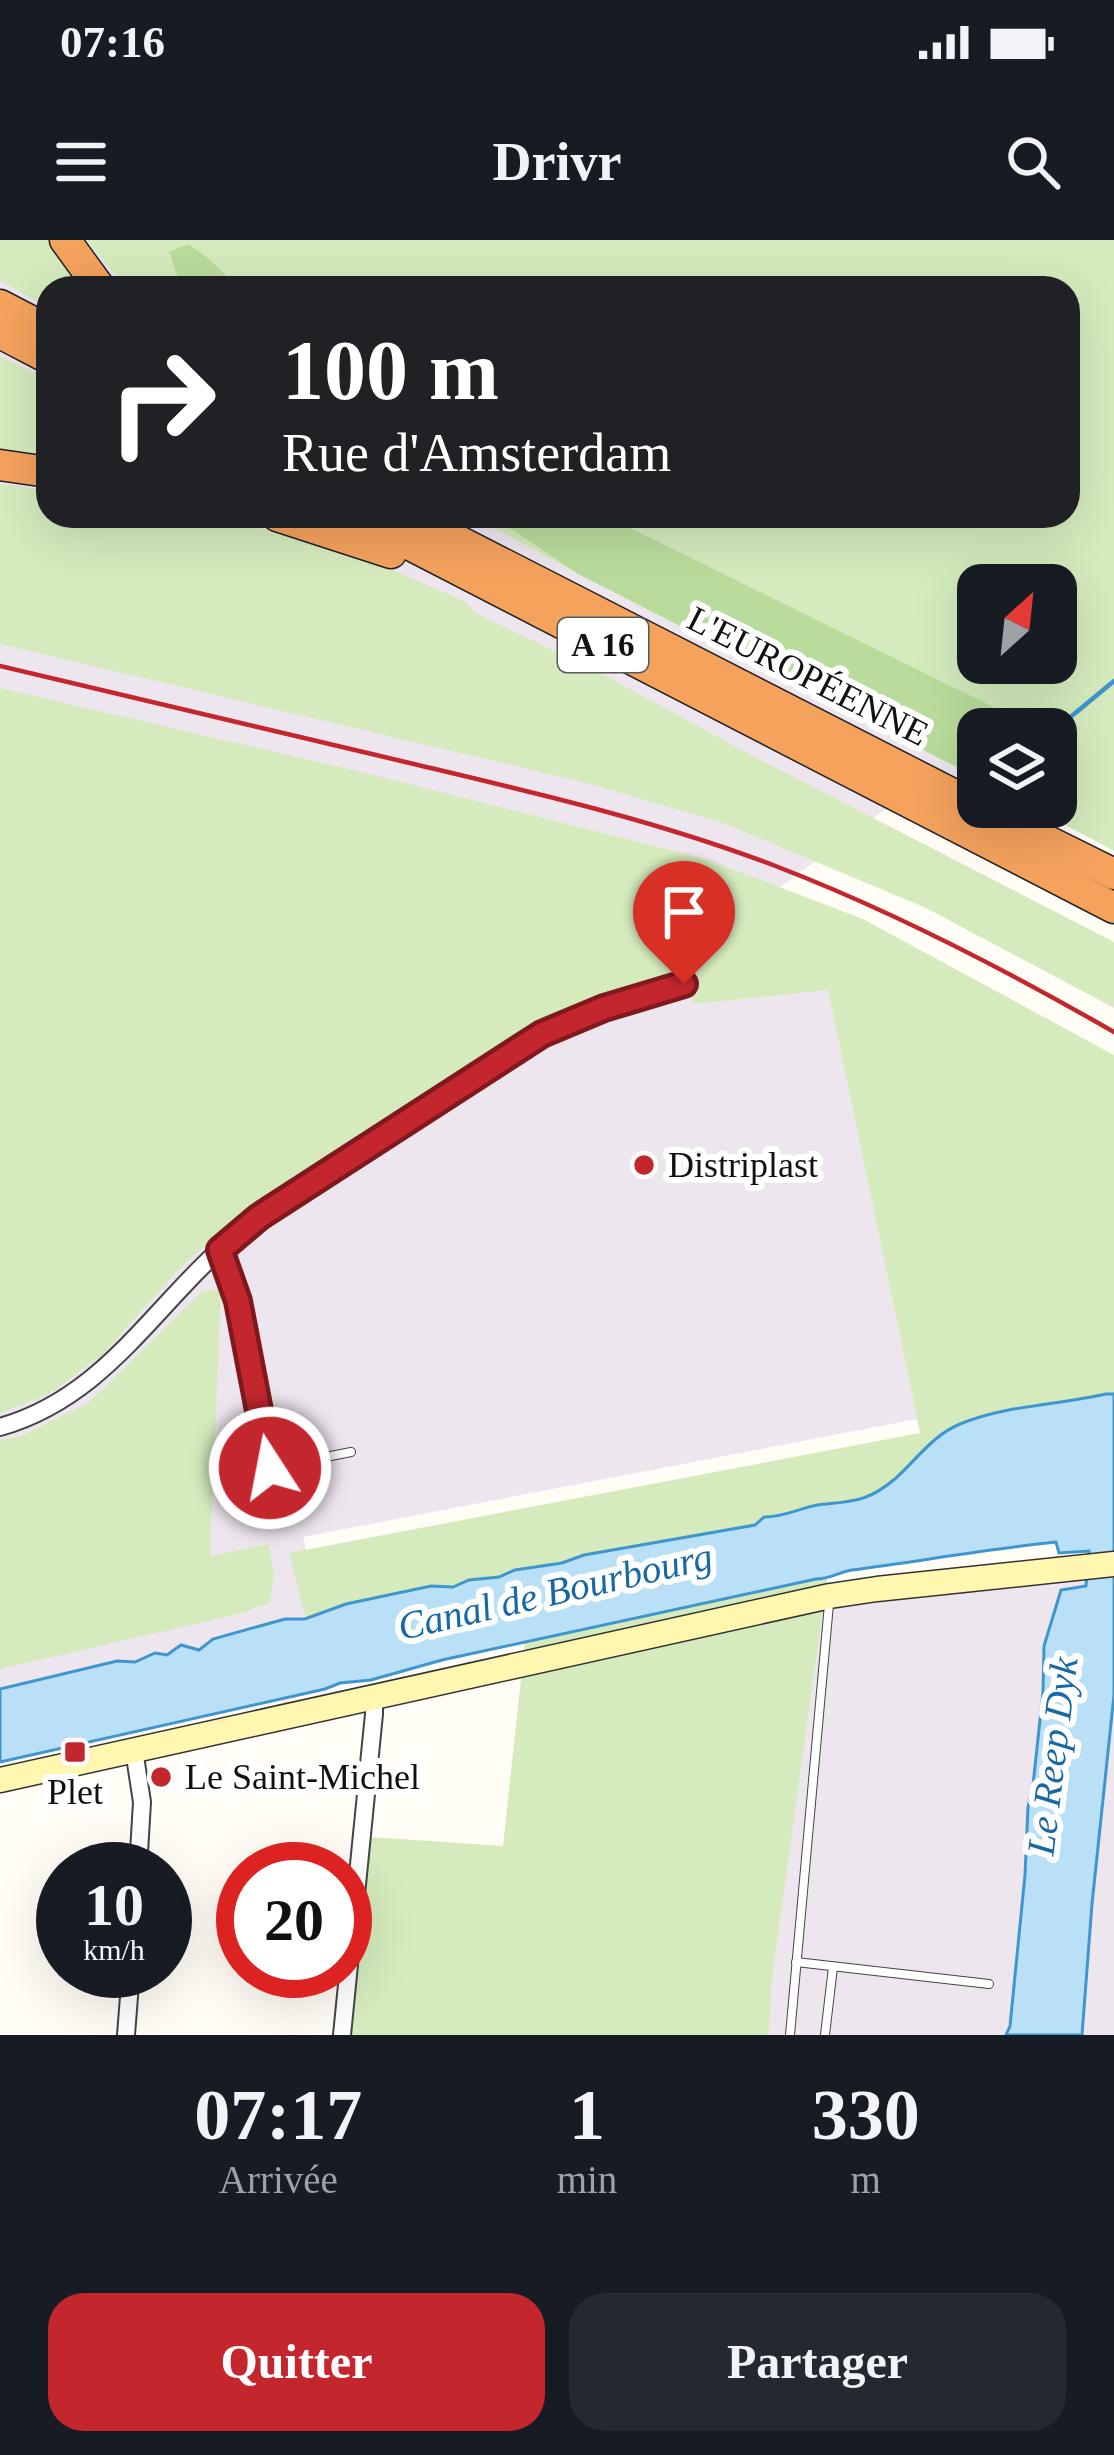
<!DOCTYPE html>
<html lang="fr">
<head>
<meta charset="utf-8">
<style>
	body { margin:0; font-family:"Times New Roman",serif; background:#242831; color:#f1f3f6; height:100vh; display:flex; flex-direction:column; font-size:45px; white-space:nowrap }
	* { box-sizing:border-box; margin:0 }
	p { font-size:39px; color:#9ea1a6 }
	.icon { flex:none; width:66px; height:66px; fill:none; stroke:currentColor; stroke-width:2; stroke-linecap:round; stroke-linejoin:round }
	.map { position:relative; height:1795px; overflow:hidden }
	.drawer { display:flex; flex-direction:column; background:#171b24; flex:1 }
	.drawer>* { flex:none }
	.top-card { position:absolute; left:36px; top:36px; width:1044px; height:252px; border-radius:36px; box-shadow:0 12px 48px #0002; background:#202124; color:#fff; overflow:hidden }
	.needle { width:78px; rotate:27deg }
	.fabs { position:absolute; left:957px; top:324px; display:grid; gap:24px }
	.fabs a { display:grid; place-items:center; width:120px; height:120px; border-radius:24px; background:#171b24; box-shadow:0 12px 48px #0002; font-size:60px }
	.speed { position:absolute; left:36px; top:1602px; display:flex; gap:24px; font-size:60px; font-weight:700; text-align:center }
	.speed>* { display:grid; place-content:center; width:156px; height:156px; border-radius:50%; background:#171b24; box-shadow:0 12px 48px #0002; line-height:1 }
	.speed small { font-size:30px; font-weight:400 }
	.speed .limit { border:18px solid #d22; background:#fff; color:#111 }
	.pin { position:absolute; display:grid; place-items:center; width:102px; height:102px; color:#fff; margin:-123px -51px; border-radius:50% 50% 50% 0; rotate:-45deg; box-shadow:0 0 12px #0007 }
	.pin .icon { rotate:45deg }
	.me { position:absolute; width:132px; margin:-66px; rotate:349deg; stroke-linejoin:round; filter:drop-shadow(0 0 9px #0008) }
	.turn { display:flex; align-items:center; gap:42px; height:252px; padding:0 48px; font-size:54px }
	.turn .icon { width:156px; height:156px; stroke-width:2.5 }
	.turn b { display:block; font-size:84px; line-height:102px }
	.eta { display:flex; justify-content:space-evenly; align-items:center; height:204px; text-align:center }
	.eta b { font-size:72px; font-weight:700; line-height:84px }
	.cta { display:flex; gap:24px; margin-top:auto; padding:24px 48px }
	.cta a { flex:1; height:138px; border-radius:36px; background:#c4262e; color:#fff; font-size:48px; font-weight:700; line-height:138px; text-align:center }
	.cta a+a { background:#242831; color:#f1f3f6 }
	.status { display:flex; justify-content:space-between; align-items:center; height:84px; padding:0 60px; background:#171b24; direction:ltr }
	.status svg { height:33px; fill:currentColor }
	header { display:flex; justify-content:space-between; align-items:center; height:156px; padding:0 48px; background:#171b24; font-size:54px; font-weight:700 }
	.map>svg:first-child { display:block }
</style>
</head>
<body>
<div class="status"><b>07:16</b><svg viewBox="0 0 49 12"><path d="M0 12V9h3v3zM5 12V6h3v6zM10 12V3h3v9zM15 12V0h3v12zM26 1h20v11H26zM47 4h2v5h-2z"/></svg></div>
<header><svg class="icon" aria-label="menu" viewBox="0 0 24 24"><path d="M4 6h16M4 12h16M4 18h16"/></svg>Drivr<svg class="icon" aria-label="search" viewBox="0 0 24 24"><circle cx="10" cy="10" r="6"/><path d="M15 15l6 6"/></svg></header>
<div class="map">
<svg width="1114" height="1795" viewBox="0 0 1114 1795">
	<rect width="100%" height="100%" fill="#fffdf5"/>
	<!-- industrial -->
	<g fill="#eee6ef">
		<path d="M0 0H86L126 48H48V276H472L578 334 968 533 883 571 682 720 695 764 828 749 917 1179 303 1297 322 1373 306 1379H285L213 1399 198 1410 176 1407 167 1415 135 1423 117 1421 0 1449Z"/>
		<path d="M1114 1336V1795H769L772 1739 822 1369Z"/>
	</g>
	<!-- green -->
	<g fill="#d5ebbd" fill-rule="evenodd">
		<path d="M0 0H51L87 48H48V67L0 41Z"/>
		<path d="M86 0H1114V611L1032 567H1056V489H978V538L578 334 472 276H1068V48H126ZM978 345H1056V423H978Z"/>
		<path d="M0 116 48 140V218L0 210Z"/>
		<path d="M0 244 48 250V276H222L376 323 464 361 476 373 604 435 753 516 1114 702V768L926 668 723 583 587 543 0 404Z"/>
		<path d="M0 448 357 531 706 619 863 679 1114 815V1154L1008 1170 956 1185 939 1196 894 1240 868 1257 839 1265 797 1269 781 1277 761 1280 756 1285 584 1315 562 1323 515 1330 499 1337 469 1340 453 1347 431 1346 346 1364 306 1379 289 1313 920 1193 828 750 694 764 686 735 606 757 531 785 224 990 180 1028 102 1115 48 1155 0 1173Z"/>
		<path d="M221 1049 210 1316 269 1304 274 1334 270 1363 234 1375 0 1429V1200L21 1196 88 1163 203 1051Z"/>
		<path d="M816 1339H827L772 1739 769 1795H348L370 1597 503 1606 525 1402Z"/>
	</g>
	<!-- forest -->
	<g fill="#b9dc9c">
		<path d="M188 4 209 19 239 48H188L179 40 169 12Z"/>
		<path d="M492 276H606L1038 489H978V538L578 334Z"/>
	</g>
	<!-- water -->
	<path fill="#b9e0f7" stroke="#3f96cf" stroke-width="3" d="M1106 1154H1114V1455L1092 1664 1082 1795H1006L1010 1786 1025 1635 1028 1567 1033 1545 1043 1452 1044 1406 1061 1350 1086 1346 1089 1311 1059 1313 1056 1302C987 1309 921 1321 852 1330 839 1332 830 1339 816 1339L442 1420 371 1440 340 1443 325 1449 0 1522V1449L117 1421 135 1422 155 1413 167 1415 181 1405 199 1410 213 1399 285 1379H305L346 1364 431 1346 453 1347 469 1340 499 1337 515 1330 562 1323 584 1315 755 1285 764 1277C785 1277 799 1268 818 1265 852 1261 867 1263 896 1238 916 1220 933 1195 960 1184 1006 1165 1058 1165 1106 1154Z"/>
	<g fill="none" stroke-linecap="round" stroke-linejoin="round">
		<!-- stream -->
		<path stroke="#3f96cf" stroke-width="4.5" d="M1056 489 1114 441"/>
		<!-- service casing -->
		<g stroke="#444" stroke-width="10">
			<g id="service">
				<path d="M221 1011 238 1061 270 1228 351 1212"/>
				<path d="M796 1722 989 1744"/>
				<path d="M790 1795 829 1364"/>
				<path d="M825 1795 833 1727"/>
			</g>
		</g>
		<!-- minor casing -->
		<g stroke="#444" stroke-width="20">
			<g id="minor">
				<path d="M0 1187C109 1156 156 1060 239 993 279 960 325 934 368 905 426 867 491 817 554 788 595 768 640 757 684 744"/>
				<path d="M134 1510 142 1562 138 1629"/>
				<path d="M126 1795 131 1731"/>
				<path d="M342 1795 374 1474V1457"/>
			</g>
		</g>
		<!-- secondary casing -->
		<g stroke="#333" stroke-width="27">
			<path id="secondary" d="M0 1540 830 1356 877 1349 1114 1324"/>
		</g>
		<!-- motorway casing -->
		<g stroke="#222" stroke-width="33">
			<g id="motorway">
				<path d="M65 0 100 48"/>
				<path d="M0 65 48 90"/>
				<path d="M0 93 48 118"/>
				<path d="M0 225 48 232"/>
				<path d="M277 276 391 313"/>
				<path d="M354 276 1114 668"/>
				<path d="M410 276 978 567"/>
				<path d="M979 567 1114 634"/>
			</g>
		</g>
		<!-- service -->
		<use href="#service" stroke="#fff" stroke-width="8"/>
		<!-- minor -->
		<use href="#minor" stroke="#fff" stroke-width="16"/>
		<!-- secondary -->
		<use href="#secondary" stroke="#fff6b0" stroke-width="24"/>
		<!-- motorway -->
		<use href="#motorway" stroke="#f5a25d" stroke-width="30"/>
		<!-- rail -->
		<path stroke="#c4262e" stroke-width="4.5" d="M0 426C139 459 279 492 418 525 540 554 661 582 778 627 895 672 1006 730 1114 792"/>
	</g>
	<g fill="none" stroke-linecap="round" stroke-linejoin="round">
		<!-- route casing -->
		<g stroke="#7f191e" stroke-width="30">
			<path id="route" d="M270 1228 238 1061 220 1010 259 977 542 794 604 768 684 744"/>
		</g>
		<!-- route -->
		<use href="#route" stroke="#c4262e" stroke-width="21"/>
	</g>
	<!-- markers -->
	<g fill="#c4262e" stroke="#fff" stroke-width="4.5">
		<circle cx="644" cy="925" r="12"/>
		<rect x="63" y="1500" width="24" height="24" rx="6"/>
		<circle cx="161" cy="1537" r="12"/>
	</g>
	<g text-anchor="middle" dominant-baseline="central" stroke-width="12" stroke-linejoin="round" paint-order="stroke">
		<!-- shield labels -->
		<rect fill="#fff" stroke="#585858" stroke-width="3" x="558" y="378" width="90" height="54" rx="9"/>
		<g font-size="33" font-weight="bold" fill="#111">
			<text x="603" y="405">A 16</text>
		</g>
		<!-- street labels -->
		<g font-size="36" fill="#111" stroke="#fff">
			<text transform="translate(808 436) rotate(27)">L'EUROPÉENNE</text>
		</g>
		<!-- poi labels -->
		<g font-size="36" fill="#111" stroke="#fff" text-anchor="start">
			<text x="668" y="925">Distriplast</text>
			<text x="185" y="1537">Le Saint-Michel</text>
			<text x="75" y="1552" text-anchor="middle">Plet</text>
		</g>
		<!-- water labels -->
		<g font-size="39" font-style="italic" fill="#1768a6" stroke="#fff">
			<text transform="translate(555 1351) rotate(-13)">Canal de Bourbourg</text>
			<text transform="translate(1052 1516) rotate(-83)">Le Reep Dyk</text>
		</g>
	</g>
</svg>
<div class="fabs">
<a><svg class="needle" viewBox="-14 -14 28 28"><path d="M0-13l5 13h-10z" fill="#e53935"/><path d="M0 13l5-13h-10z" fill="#9ea1a6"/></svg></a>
<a><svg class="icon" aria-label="layers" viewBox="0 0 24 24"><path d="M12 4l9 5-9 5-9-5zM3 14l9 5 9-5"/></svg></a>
</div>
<div class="speed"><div>10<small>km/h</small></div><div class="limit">20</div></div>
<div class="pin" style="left:684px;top:744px;background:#d93025"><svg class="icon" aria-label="arrive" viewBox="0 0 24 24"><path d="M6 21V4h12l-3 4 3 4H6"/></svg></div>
<svg class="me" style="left:270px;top:1228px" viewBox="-20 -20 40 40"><circle r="17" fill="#c4262e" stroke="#fff" stroke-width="3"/><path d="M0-11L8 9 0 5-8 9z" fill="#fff"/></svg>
<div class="top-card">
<div class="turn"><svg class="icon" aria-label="right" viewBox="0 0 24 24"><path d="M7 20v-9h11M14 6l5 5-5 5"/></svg><div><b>100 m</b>Rue d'Amsterdam</div></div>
</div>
</div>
<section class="drawer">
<div class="eta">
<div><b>07:17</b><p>Arrivée</p></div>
<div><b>1</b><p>min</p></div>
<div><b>330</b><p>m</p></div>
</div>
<div class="cta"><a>Quitter</a><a>Partager</a></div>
</section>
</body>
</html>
